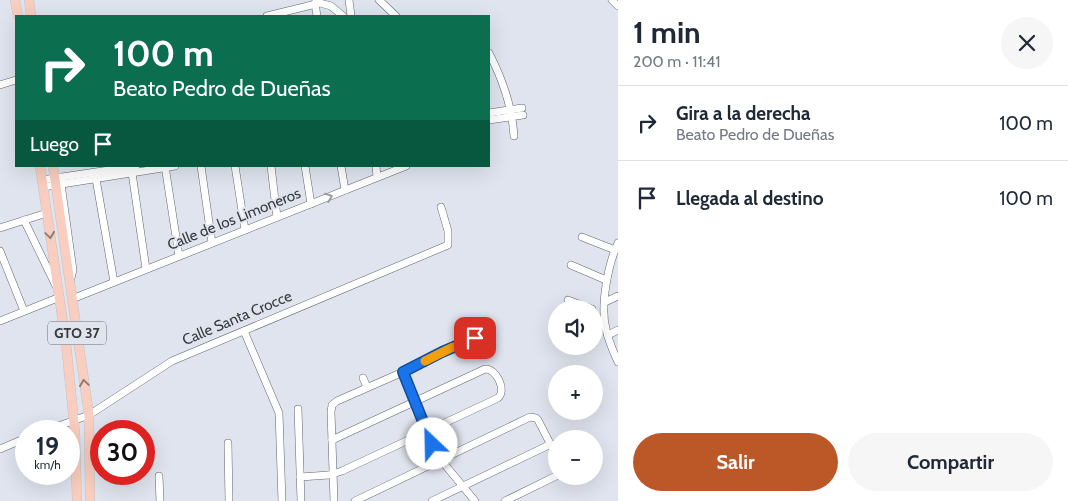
<!DOCTYPE html>
<html lang="es">
<head>
<meta charset="utf-8">
<style>
	body { margin:0; font-family:Cabin,sans-serif; background:#f6f6f7; color:#1f2937; height:100vh; display:flex; flex-direction:column; font-size:19px; white-space:nowrap }
	* { box-sizing:border-box; margin:0 }
	p { font-size:16px; color:#747a83 }
	.icon { flex:none; width:28px; height:28px; fill:none; stroke:currentColor; stroke-width:2; stroke-linecap:round; stroke-linejoin:round }
	.map { position:relative; flex:1; overflow:hidden }
	.drawer { display:flex; flex-direction:column; background:#fff; width:450px }
	.drawer>* { flex:none }
	.top-card { position:absolute; left:15px; top:15px; width:475px; height:152px; border-radius:0px; box-shadow:0 5px 20px #0002; background:#0b6e4f; color:#fff; overflow:hidden }
	.fabs { position:absolute; left:548px; top:300px; display:grid; gap:10px }
	.fabs a { display:grid; place-items:center; width:55px; height:55px; border-radius:50%; background:#fff; box-shadow:0 5px 20px #0002; font-size:25px }
	.speed { position:absolute; left:15px; top:420px; display:flex; gap:10px; font-size:25px; font-weight:700; text-align:center }
	.speed>* { display:grid; place-content:center; width:65px; height:65px; border-radius:50%; background:#fff; box-shadow:0 5px 20px #0002; line-height:1 }
	.speed small { font-size:12px; font-weight:400 }
	.speed .limit { border:8px solid #d22; background:#fff; color:#111 }
	.pin { position:absolute; display:grid; place-items:center; width:42px; height:42px; color:#fff; margin:-21px; border-radius:10px; box-shadow:0 2px 8px #0006 }
	.me { position:absolute; width:55px; margin:-28px; rotate:336deg; stroke-linejoin:round; filter:drop-shadow(0 0 4px #0008) }
	.turn { display:flex; align-items:center; gap:18px; height:105px; padding:0 15px; font-size:22px }
	.turn .icon { width:65px; height:65px; stroke-width:2.5 }
	.turn b { display:block; font-size:35px; line-height:42px }
	.then { display:flex; align-items:center; height:48px; padding:0 15px; background:#0003; gap:10px; font-size:19px }
	.round { display:grid; place-items:center; flex:none; width:52px; height:52px; border-radius:26px; background:#f6f6f7 }
	.head { display:flex; align-items:center; justify-content:space-between; height:85px; padding:0 15px }
	h1 { font-size:30px; font-weight:700; line-height:38px }
	.primary-button { display:flex; gap:10px; margin-top:auto; padding:10px 15px }
	.primary-button a { flex:1; height:58px; border-radius:30px; background:#bc5727; color:#fff; font-size:20px; font-weight:700; line-height:58px; text-align:center }
	.primary-button a+a { background:#f6f6f7; color:#1f2937 }
	ul { padding:0; list-style:none }
	li { display:flex; align-items:center; gap:15px; height:75px; padding:0 15px; border-top:1px solid #e0e1e3 }
	li div { flex:1 }
	li b { display:block; font-size:19px }
	li em { font-style:normal }
	main { display:flex; flex:1; min-height:0 }
	.map>svg:first-child { display:block }
</style>
</head>
<body>
<main>
<div class="map">
<svg width="618" height="501" viewBox="0 0 618 501">
	<rect width="100%" height="100%" fill="#dfe4ee"/>
	<g fill="none" stroke-linecap="round" stroke-linejoin="round">
		<!-- minor casing -->
		<g stroke="#61656e" stroke-width="8">
			<g id="minor">
				<path d="M349 0 351 16"/>
				<path d="M379 0 396 16"/>
				<path d="M612 0 618 6"/>
				<path d="M315 3 317 16"/>
				<path d="M267 16 320 3 331 6 343 16"/>
				<path d="M489 53C503 80 512 106 514 136"/>
				<path d="M0 85 16 80"/>
				<path d="M489 113 522 108"/>
				<path d="M489 120 523 115"/>
				<path d="M131 166 146 269"/>
				<path d="M165 166 179 256"/>
				<path d="M201 166 212 243"/>
				<path d="M235 166 245 230"/>
				<path d="M271 166 277 217"/>
				<path d="M305 166 311 204"/>
				<path d="M341 166 345 190"/>
				<path d="M376 166 377 177"/>
				<path d="M60 177 73 270 70 282"/>
				<path d="M96 179 114 282"/>
				<path d="M42 180 136 166"/>
				<path d="M43 187 175 166"/>
				<path d="M24 220 56 286"/>
				<path d="M0 228 47 213"/>
				<path d="M582 237 615 250"/>
				<path d="M618 243C608 264 600 306 606 329 608 340 613 351 618 362"/>
				<path d="M0 251 24 311"/>
				<path d="M571 265 606 280"/>
				<path d="M72 299 406 166"/>
				<path d="M568 300 592 309"/>
				<path d="M605 302 618 296"/>
				<path d="M0 321 60 297"/>
				<path d="M244 331 279 413 282 501"/>
				<path d="M608 335 618 330"/>
				<path d="M403 372 432 444 446 466 475 501"/>
				<path d="M363 378 367 387"/>
				<path d="M298 409 301 501"/>
				<path d="M45 431 89 415 172 361 448 245V231L441 207"/>
				<path d="M228 443 229 501"/>
				<path d="M0 449 26 438"/>
				<path d="M159 476 160 501"/>
				<path d="M300 477 329 475 342 471 498 398C507 390 496 368 485 369L332 440"/>
				<path d="M334 501 331 412 332 405 337 401 403 372 472 338 478 339 481 344"/>
				<path d="M355 501 530 417 536 418 538 420 556 455"/>
				<path d="M432 501 551 444"/>
				<path d="M505 501 556 476"/>
			</g>
		</g>
		<!-- major casing -->
		<g stroke="#c3c4c5" stroke-width="10">
			<g id="major">
				<path d="M15 0 18 16"/>
				<path d="M29 0 31 16"/>
				<path d="M40 166 66 343 75 433 77 501"/>
				<path d="M53 166 89 415 90 501"/>
			</g>
		</g>
		<!-- minor -->
		<use href="#minor" stroke="#fff" stroke-width="7"/>
		<!-- major -->
		<use href="#major" stroke="#f9cdbf" stroke-width="9"/>
	</g>
	<!-- one-way arrows -->
	<defs><path id="oneway-chevron" d="M-2-3.5L2.5 0L-2 3.5" fill="none" stroke-width="1.6" stroke-linecap="round" stroke-linejoin="round" transform="scale(1.25)"/></defs>
	<use stroke="#9c9c9e" href="#oneway-chevron" transform="translate(329 197) rotate(-21)"/>
	<g stroke="#8f7c78">
		<use href="#oneway-chevron" transform="translate(50 235) rotate(82)"/>
		<use href="#oneway-chevron" transform="translate(84 383) rotate(-98)"/>
	</g>
	<g fill="none" stroke-linecap="round" stroke-linejoin="round">
		<!-- route casing -->
		<g stroke="#114b97" stroke-width="12">
			<path id="route" d="M432 444 403 372 442 352 475 338"/>
		</g>
		<!-- route -->
		<use href="#route" stroke="#1a73e8" stroke-width="9"/>
		<!-- slow -->
		<path stroke="#f59e0b" stroke-width="9" d="M425 361 453 347"/>
	</g>
	<g text-anchor="middle" dominant-baseline="central" stroke-width="4" stroke-linejoin="round" paint-order="stroke">
		<!-- shield labels -->
		<rect fill="#dfe4ee" stroke="#6a6d73" stroke-width="1" x="48" y="321.5" width="58" height="23" rx="4"/>
		<g font-size="14" font-weight="bold" fill="#383a3e">
			<text x="77" y="333">GTO 37</text>
		</g>
		<!-- street labels -->
		<g font-size="15" fill="#383a3e" stroke="#dfe4ee">
			<text transform="translate(234 219) rotate(-22)">Calle de los Limoneros</text>
			<text transform="translate(237 318) rotate(-23)">Calle Santa Crocce</text>
		</g>
	</g>
</svg>
<div class="fabs">
<a><svg class="icon" aria-label="sound" viewBox="0 0 24 24"><path d="M4 9h4l5-4v14l-5-4H4zM17 9q2 3 0 6"/></svg></a>
<a>+</a>
<a>−</a>
</div>
<div class="speed"><div>19<small>km/h</small></div><div class="limit">30</div></div>
<div class="pin" style="left:475px;top:338px;background:#d93025"><svg class="icon" aria-label="arrive" viewBox="0 0 24 24"><path d="M6 21V4h12l-3 4 3 4H6"/></svg></div>
<svg class="me" style="left:432px;top:444px" viewBox="-20 -20 40 40"><circle r="19" fill="#fff"/><path d="M0-13L10 11 0 6-10 11z" fill="#1a73e8"/></svg>
<div class="top-card">
<div class="turn"><svg class="icon" aria-label="right" viewBox="0 0 24 24"><path d="M7 20v-9h11M14 6l5 5-5 5"/></svg><div><b>100 m</b>Beato Pedro de Dueñas</div></div>
<div class="then">Luego<svg class="icon" aria-label="arrive" viewBox="0 0 24 24"><path d="M6 21V4h12l-3 4 3 4H6"/></svg></div>
</div>
</div>
<section class="drawer">
<div class="head"><div><h1>1 min</h1><p>200 m · 11:41</p></div><a class="round"><svg class="icon" aria-label="close" viewBox="0 0 24 24"><path d="M6 6l12 12M18 6L6 18"/></svg></a></div>
<ul>
<li><svg class="icon" aria-label="right" viewBox="0 0 24 24"><path d="M7 20v-9h11M14 6l5 5-5 5"/></svg><div><b>Gira a la derecha</b><p>Beato Pedro de Dueñas</p></div><em>100 m</em></li>
<li><svg class="icon" aria-label="arrive" viewBox="0 0 24 24"><path d="M6 21V4h12l-3 4 3 4H6"/></svg><div><b>Llegada al destino</b></div><em>100 m</em></li>
</ul>
<div class="primary-button"><a>Salir</a><a>Compartir</a></div>
</section>
</main>
</body>
</html>
